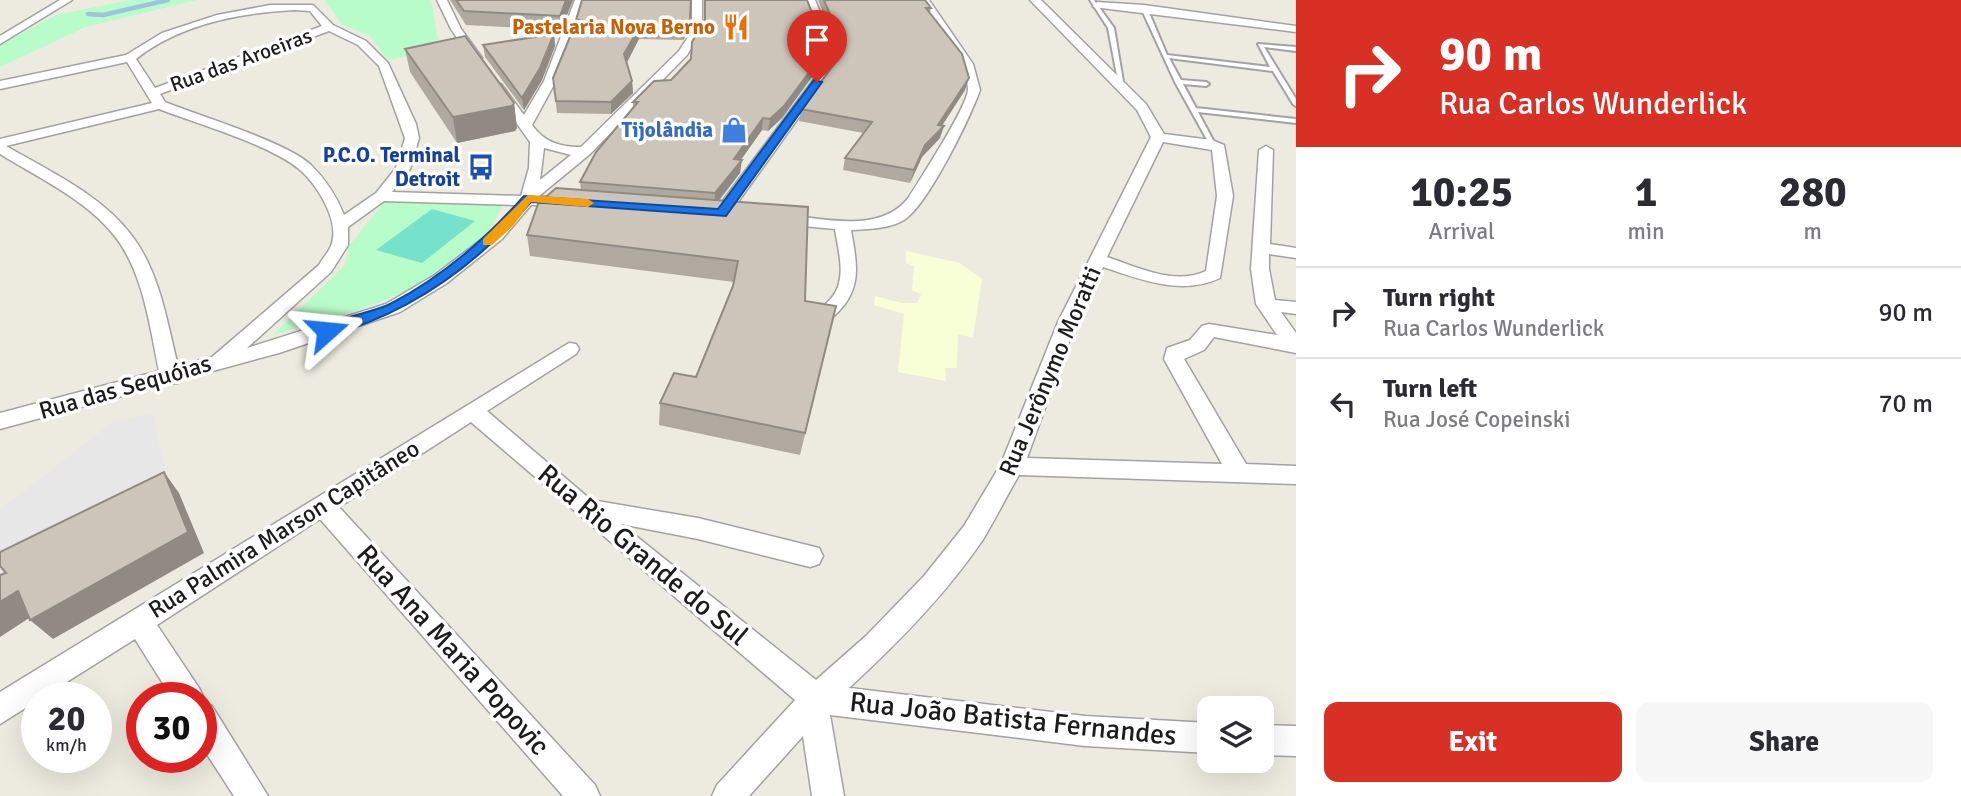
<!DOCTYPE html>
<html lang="en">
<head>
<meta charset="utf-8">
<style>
	body { margin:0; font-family:Signika,sans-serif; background:#f7f7f7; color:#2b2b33; height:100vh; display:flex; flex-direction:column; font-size:26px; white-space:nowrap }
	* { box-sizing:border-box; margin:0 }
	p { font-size:23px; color:#7c7c81 }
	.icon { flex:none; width:38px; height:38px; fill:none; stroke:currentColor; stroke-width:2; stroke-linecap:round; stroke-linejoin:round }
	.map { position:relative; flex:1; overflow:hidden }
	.details { display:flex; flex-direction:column; background:#fff; width:665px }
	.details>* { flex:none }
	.banner { background:#d93025; color:#fff; overflow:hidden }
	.tools { position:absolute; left:1197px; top:696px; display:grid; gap:14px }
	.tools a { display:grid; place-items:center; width:77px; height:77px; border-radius:14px; background:#fff; box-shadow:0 7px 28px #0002; font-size:35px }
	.speed { position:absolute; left:21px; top:682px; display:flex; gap:14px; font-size:35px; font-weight:700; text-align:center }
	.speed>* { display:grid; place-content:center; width:91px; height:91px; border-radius:50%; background:#fff; box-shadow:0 7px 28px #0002; line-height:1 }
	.speed small { font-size:18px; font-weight:400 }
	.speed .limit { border:10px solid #d22; background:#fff; color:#111 }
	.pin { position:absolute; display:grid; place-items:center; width:60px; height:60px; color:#fff; margin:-72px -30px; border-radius:50% 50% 50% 0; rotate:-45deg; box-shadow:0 0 7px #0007 }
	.pin .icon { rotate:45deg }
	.me { position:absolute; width:77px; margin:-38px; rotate:72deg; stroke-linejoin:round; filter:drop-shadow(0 0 5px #0008) }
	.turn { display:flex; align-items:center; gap:24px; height:147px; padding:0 28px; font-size:32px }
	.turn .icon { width:91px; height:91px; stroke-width:2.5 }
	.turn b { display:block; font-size:49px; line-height:60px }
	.eta { display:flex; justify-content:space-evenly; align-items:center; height:119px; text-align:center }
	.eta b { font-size:42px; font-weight:700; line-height:49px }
	.button { display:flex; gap:14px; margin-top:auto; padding:14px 28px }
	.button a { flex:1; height:80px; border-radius:14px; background:#d93025; color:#fff; font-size:28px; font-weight:700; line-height:80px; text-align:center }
	.button a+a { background:#f7f7f7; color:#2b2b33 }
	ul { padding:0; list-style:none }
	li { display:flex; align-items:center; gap:21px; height:91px; padding:0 28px; border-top:2px solid #e1e1e2 }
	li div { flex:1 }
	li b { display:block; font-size:26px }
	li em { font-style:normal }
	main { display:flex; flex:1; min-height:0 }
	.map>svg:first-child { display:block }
</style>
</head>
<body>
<main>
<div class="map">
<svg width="1296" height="796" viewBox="0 0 1296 796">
	<rect width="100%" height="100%" fill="#edebdf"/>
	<!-- education -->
	<path fill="#f8ffd7" d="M906 251 960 263 982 279 973 337 958 335 957 368H945L946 381 898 372 904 314 874 305 875 296 902 303H917L921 294 912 290 914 266 906 263Z"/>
	<!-- park -->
	<g fill="#b8fcc9">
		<path d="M130 0H197L86 27 0 67V45L56 15Z"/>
		<path d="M324 0H431L440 50 388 60 370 36 343 25Z"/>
		<path d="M435 200 465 204 503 203C476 284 346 314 273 335L345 265 349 246 384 202Z"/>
	</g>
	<!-- pitch -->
	<path fill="#77e2cc" d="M432 209 475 221 422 263 376 250Z"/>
	<!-- parking -->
	<path fill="#e7e7e7" d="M153 414 169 488 0 584V510L114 421Z"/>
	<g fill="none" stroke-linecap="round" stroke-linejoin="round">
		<!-- stream -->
		<path stroke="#9cc4de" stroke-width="4.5" d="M88 14 103 15 168 0"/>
		<!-- service casing -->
		<g stroke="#a2a2a2" stroke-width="4">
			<g id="service">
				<path d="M1090 0H1094L1114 28 1124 87 1119 86 1108 28Z"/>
				<path d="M1144 6 1147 8 1167 55 1270 67 1258 44 1296 47V51L1264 47 1296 99V106L1293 104 1273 71 1169 58 1181 80 1206 82 1209 84 1206 86 1183 84 1196 108 1296 119V123L1198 112 1215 144 1210 145 1175 82 1141 8Z"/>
			</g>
		</g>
		<!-- minor casing -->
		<g stroke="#a2a2a2" stroke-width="3">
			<g id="minor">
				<path d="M60 0H72L0 44V36Z"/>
				<path d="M437 0H447L461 29 482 58 480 60H472L451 29Z"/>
				<path d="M575 0H585L556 81 532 125C544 142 560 147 581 147L679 51 692 31V0H702V31L687 55 590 154 539 196 576 199V205H531L502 239 447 283 400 312 279 353 180 380 178 383 166 384 0 429V413L159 371C150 328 144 276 117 239 89 201 39 178 0 154V139L152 103 127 62 0 89V81L126 55 162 33 217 15 270 5H313L333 25 366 41 388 63 416 124 419 138 410 169 392 192 521 196 529 168 530 142 491 87 501 84 524 115 544 81ZM294 10 310 11 322 26 155 88 136 59C180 24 239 13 294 10ZM329 31 358 45 379 66 405 138 396 168 376 193 344 215C336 195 326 180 311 165 287 142 199 116 165 102L160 94ZM159 109C198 124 268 144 299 169 317 184 341 222 331 246 328 253 322 259 319 265L212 357 178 366C167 322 160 273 132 236 102 195 49 171 6 146ZM544 148 571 155 540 180ZM384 201 516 205 490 233 435 275 386 304 247 348 331 272 348 245V227Z"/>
				<path d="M805 0H815L834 46 835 67 728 216H716V210L823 67 822 46Z"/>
				<path d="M919 0H929L973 64 980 90C970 118 928 205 904 220 889 229 868 229 851 230 857 265 863 290 834 316H820L818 312C822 306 829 302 833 296 847 277 838 250 835 229L781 224 773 219 781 214C821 218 881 235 909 197 920 179 968 106 968 89 967 58 935 25 919 0Z"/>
				<path d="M1030 0H1041L1146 104 1164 134 1212 140 1224 145 1233 196 1220 278C1181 296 1142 280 1103 267L1076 322 1027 458 1222 464 1164 359 1167 348 1190 340 1202 326 1209 324 1277 335 1256 304 1251 269 1259 150 1266 146 1273 150 1270 244 1296 248V258L1269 254V269L1275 300 1296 302V314L1281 312 1296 333V353L1214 337 1204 350 1184 359 1246 464 1296 466V484L1019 475C1006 497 995 520 982 541 945 595 897 644 849 688L1085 716 1209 723V753L1085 746 830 715 844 796H812L803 736 749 796H712L717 785 795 700 471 422 339 507 595 785 600 796H563L320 519 157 625 199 688 204 698 202 702 212 706 268 796H234L201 745V698H172L135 639 0 724V692L569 343 576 344 579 349 576 354 487 411 591 500 698 518 819 548 823 556 819 564 810 567 698 539 621 524 816 680 866 636 924 576 964 526 1001 464 1058 322 1151 137 1137 110ZM1163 142 1212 150 1217 196 1206 271C1174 286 1138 267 1107 257Z"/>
				<path d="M1097 2 1144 5 1296 26V32L1093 7Z"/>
				<path d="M1262 725 1296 726V756L1262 755Z"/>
			</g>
		</g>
		<!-- service -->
		<use href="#service" fill="#fff" fill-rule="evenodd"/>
		<!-- minor -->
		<use href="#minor" fill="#fff" fill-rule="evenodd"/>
	</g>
	<!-- wall -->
	<g fill="#b0a99f">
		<path d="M450 0H573L561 30 466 25Z"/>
		<path d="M582 0 689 30 683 40 639 39 627 62 632 81 633 93 611 114 557 113 553 78 577 31 576 20Z"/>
		<path d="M705 0 822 55 820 66 782 118 768 131 762 130 741 160 740 173 719 201 805 301 836 306 800 455 659 425 660 403 696 377 734 282 530 256 527 235 581 190 580 182 633 108V102L671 80 691 59 705 21Z"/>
		<path d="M818 0H925L931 8 930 13 965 90 942 126 940 138 922 157 910 183 843 170 845 158 863 133 799 121 801 109 837 59 836 45Z"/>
		<path d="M554 34 555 46 542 80 524 110 485 57 483 45Z"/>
		<path d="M405 49 514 103 517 128 515 131 457 143 410 72Z"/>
	</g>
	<!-- shaded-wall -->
	<g fill="#908a82">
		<path d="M566 0H573L561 30 560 16Z"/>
		<path d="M692 0 689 30 683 40V29Z"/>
		<path d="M639 28V39L625 66 624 54Z"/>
		<path d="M554 34 555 46 542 80 524 110 522 98Z"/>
		<path d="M822 55 820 66 782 118 768 131 770 119Z"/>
		<path d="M969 78 965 90 937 133 944 126 940 138 922 157 910 183 914 170 925 145Z"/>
		<path d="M632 81 633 93 611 114V102Z"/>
		<path d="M514 103 517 128 515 131 457 143 453 117Z"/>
		<path d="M763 118 762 130 735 168 742 160 740 173 714 206 715 193 734 159Z"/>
		<path d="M164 472 179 493 204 553 53 639 30 620Z"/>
		<path d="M18 591 40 611 0 637V602Z"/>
	</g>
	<!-- building -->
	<g fill="#cdc5b9" stroke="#908a82" stroke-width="2">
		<path d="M456 0H566L560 16 464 11Z"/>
		<path d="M582 0H691L690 20 683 29 639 28 624 54 632 81 611 102 556 101 553 78 572 32 583 30 582 20H576Z"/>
		<path d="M705 0H807L821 36 822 55 784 106 770 119 763 118 734 159 742 160 715 193 580 182 596 152 638 102H633L654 81 671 80 691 59 692 42 705 20Z"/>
		<path d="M824 0H925L931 8H926L962 54 969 78 938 125 944 126 925 145 914 170 845 158 872 122 801 109 840 56 838 34Z"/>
		<path d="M554 34 540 68 522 98 483 45Z"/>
		<path d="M465 36 514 103 512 106 453 117 405 49Z"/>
		<path d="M556 188 808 207 805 301 836 306 805 433 660 403 674 373 696 377 733 286 738 261 527 235 538 204Z"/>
		<path d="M164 472 188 532 30 620 18 591 0 602V575L6 573 0 566V552Z"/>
	</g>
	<!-- route -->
	<path fill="#1a73e8" stroke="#114b97" stroke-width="2" d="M814 80 822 82 726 216 531 202C476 266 409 314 327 336L320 331C333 318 372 313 390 304 442 277 486 239 524 196L718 209Z"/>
	<!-- slow -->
	<path fill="#f59e0b" d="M528 195 588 199 594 203 588 207 531 202 513 226 492 245H483V239Z"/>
	<!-- icons -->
	<defs>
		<g id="restaurant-bare" transform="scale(2.1)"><path d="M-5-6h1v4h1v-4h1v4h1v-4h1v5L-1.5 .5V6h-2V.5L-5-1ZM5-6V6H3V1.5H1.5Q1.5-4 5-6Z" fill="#e8710a" stroke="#fff" stroke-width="2.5" paint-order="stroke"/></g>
		<g id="shop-bare" transform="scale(2.1)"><path d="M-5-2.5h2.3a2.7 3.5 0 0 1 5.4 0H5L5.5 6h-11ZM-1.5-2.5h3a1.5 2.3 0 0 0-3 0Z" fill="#3f7fe0" stroke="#fff" stroke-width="2.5" paint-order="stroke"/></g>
		<g id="bus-bare" transform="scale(2.1)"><path d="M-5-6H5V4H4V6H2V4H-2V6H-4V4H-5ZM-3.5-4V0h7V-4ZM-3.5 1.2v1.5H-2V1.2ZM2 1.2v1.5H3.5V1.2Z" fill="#1a4fb4" stroke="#fff" stroke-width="2.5" paint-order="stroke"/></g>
	</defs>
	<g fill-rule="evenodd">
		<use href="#restaurant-bare" x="736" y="27"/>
		<use href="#shop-bare" x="734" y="130"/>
		<use href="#bus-bare" x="481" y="167"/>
	</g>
	<g text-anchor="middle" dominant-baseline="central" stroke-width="7" stroke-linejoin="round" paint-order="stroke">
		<!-- far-food labels -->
		<g font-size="21" font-weight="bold" fill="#c56008" stroke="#fff" text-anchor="end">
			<text x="715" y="27">Pastelaria Nova Berno</text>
		</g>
		<!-- far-street labels -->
		<g font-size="21" fill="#1b1b1b" stroke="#fff">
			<text transform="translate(241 60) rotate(-20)">Rua das Aroeiras</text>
		</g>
		<!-- far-shop labels -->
		<g font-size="21" font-weight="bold" fill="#366cbe" stroke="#fff" text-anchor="end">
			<text x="713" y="130">Tijolândia</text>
		</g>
		<!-- far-transit labels -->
		<g font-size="21" font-weight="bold" fill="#164399" stroke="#fff" text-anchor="end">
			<text x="460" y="155">P.C.O. Terminal<tspan x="460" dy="24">Detroit</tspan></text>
		</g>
		<!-- street labels -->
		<g font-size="24" fill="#1b1b1b" stroke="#fff">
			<text transform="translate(1050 371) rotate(-67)">Rua Jerônymo Moratti</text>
			<text transform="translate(125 387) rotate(-16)">Rua das Sequóias</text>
			<text transform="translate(284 529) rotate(-32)">Rua Palmira Marson Capitâneo</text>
		</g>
		<!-- near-street labels -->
		<g font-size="28" fill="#1b1b1b" stroke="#fff">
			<text transform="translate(643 555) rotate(40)">Rua Rio Grande do Sul</text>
			<text transform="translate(453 650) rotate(48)">Rua Ana Maria Popovic</text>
			<text transform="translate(1013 719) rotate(6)">Rua João Batista Fernandes</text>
		</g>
	</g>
</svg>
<div class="tools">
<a><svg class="icon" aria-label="layers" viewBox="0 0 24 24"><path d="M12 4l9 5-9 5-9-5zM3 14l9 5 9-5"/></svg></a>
</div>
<div class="speed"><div>20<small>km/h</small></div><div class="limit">30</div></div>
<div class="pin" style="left:817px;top:82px;background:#d93025"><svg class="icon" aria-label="arrive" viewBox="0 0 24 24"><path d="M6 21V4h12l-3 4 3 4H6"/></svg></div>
<svg class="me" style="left:327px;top:331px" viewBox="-20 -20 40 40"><path d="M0-17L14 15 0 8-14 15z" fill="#1a73e8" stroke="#fff" stroke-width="4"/></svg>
</div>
<section class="details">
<div class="banner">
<div class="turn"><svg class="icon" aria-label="right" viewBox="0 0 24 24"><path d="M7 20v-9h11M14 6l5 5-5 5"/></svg><div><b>90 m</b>Rua Carlos Wunderlick</div></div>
</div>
<div class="eta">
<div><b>10:25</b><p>Arrival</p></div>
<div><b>1</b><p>min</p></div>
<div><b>280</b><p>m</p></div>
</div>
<ul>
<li><svg class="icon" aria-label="right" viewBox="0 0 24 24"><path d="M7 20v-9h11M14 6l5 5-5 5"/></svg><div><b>Turn right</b><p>Rua Carlos Wunderlick</p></div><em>90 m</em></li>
<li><svg class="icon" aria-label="left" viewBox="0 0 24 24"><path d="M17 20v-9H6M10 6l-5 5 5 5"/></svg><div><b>Turn left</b><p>Rua José Copeinski</p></div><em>70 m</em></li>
</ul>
<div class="button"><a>Exit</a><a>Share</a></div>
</section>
</main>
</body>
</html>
